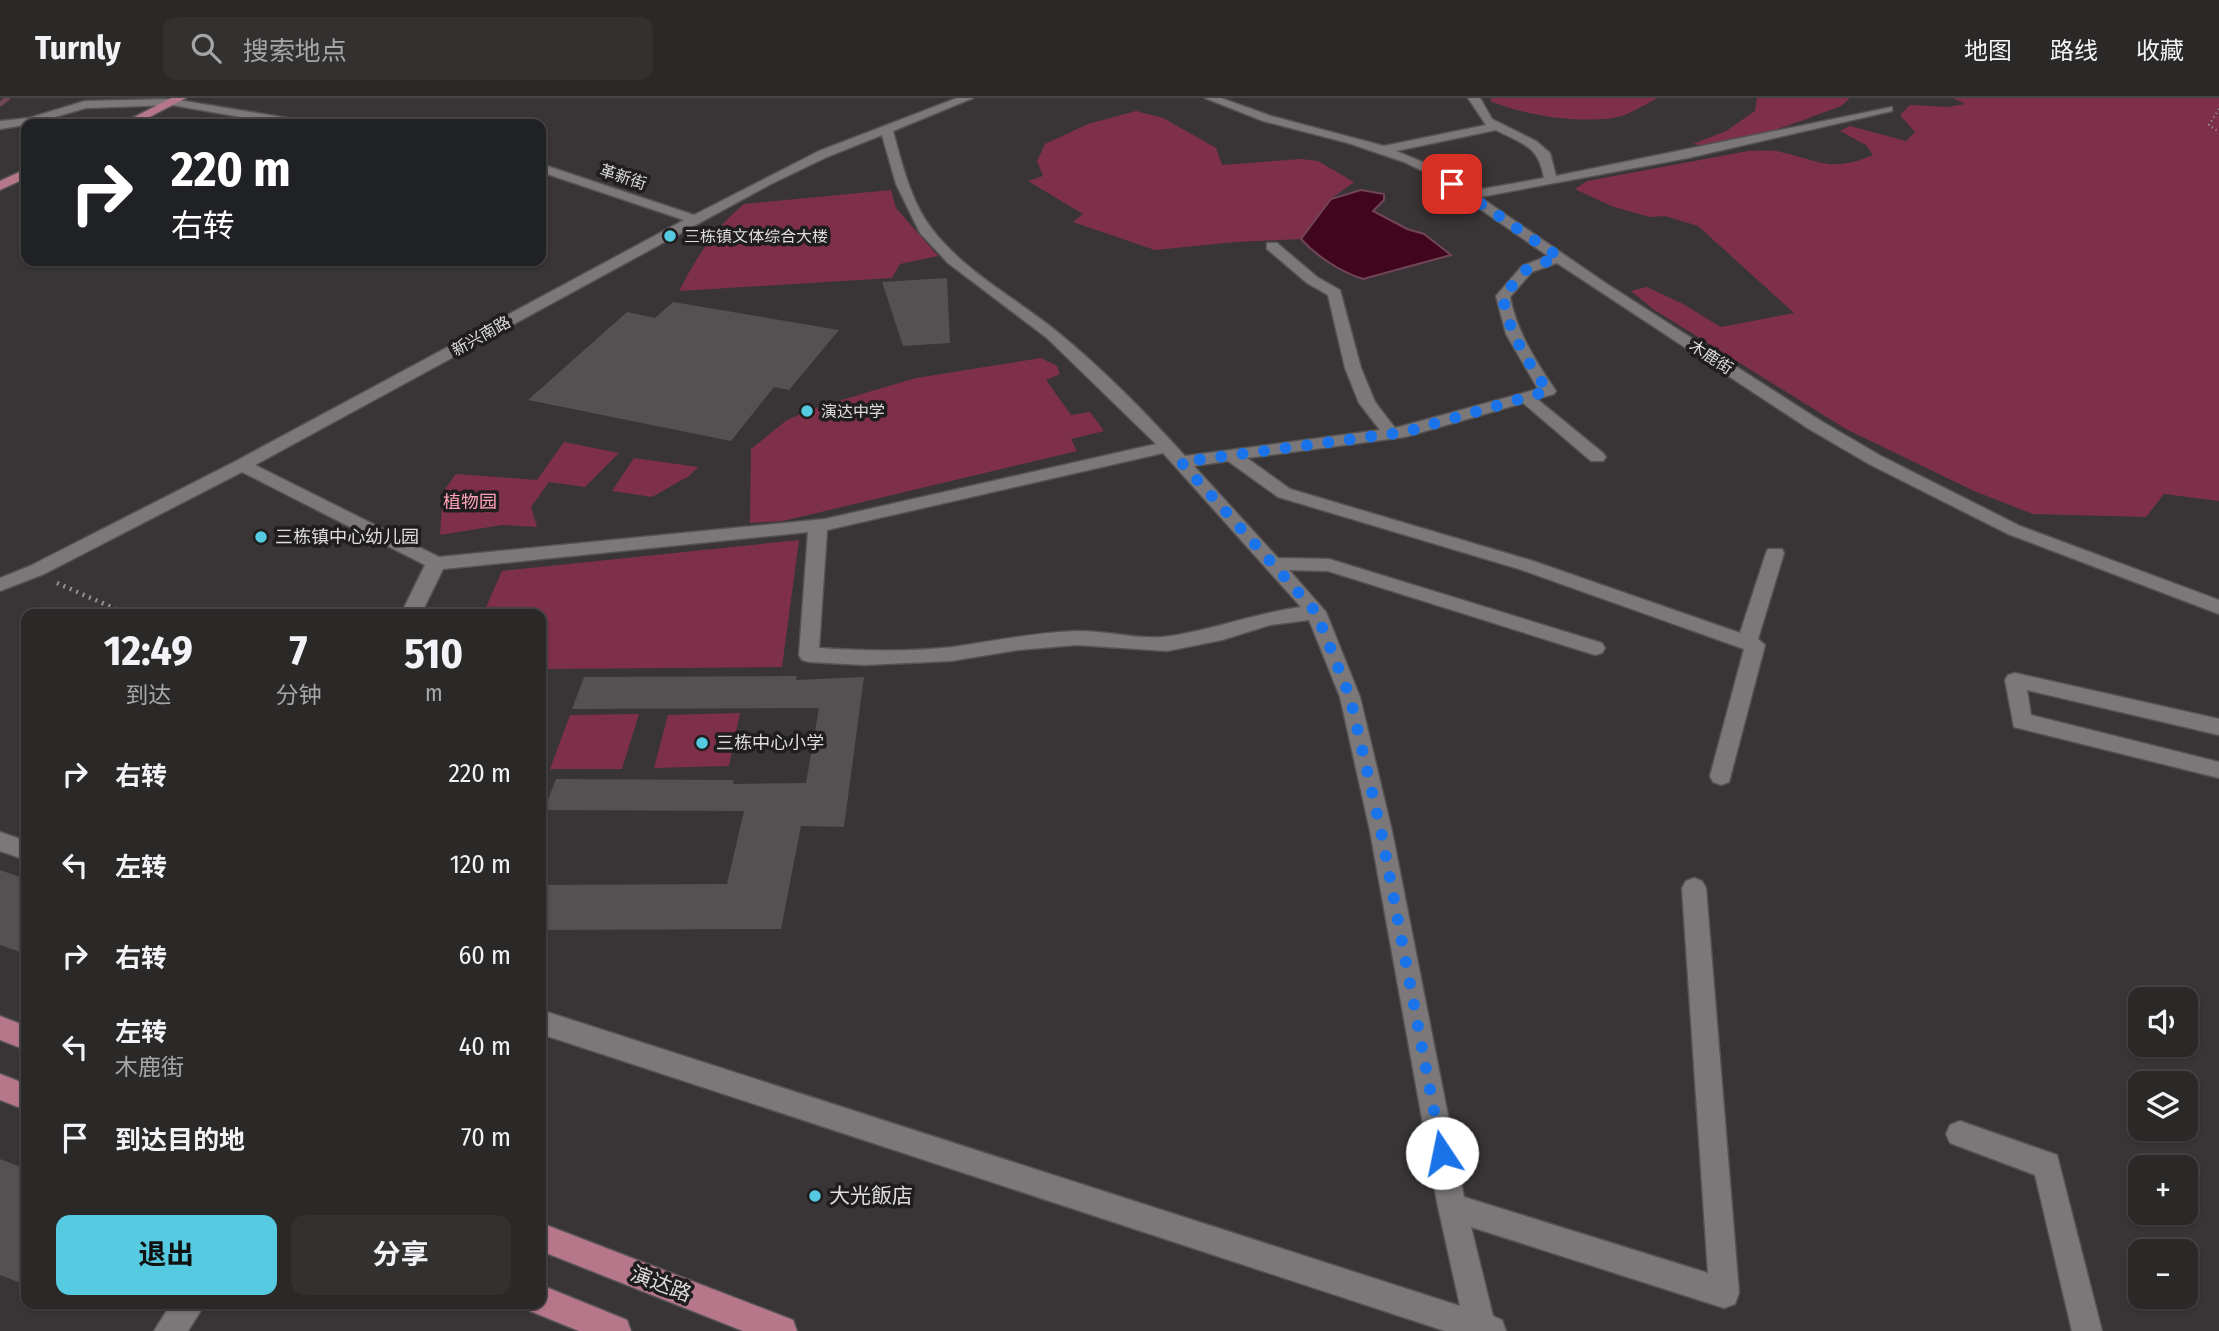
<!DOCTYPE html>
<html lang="zh">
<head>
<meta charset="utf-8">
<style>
	body { margin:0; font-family:"Fira Sans Condensed","Noto Sans SC",sans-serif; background:#333030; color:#f1f3f6; height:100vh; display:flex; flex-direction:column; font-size:26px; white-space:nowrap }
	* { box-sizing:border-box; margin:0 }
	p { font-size:23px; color:#a6a6a8 }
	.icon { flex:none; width:38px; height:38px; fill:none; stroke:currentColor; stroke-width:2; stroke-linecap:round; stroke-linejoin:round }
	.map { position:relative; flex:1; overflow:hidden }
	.sheet { position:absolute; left:21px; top:511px; width:525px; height:700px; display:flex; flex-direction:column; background:#2b2828; border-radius:14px; box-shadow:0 2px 5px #0004,0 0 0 2px #474445 }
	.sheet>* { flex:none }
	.hud { position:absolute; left:21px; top:21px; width:525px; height:147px; border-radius:14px; box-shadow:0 2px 5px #0004,0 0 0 2px #474445; background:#202124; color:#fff; overflow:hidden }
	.controls { position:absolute; left:2128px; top:889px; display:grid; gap:14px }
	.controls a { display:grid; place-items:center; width:70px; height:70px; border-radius:14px; background:#2b2828; box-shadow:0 2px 5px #0004,0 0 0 2px #474445; font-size:35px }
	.pin { position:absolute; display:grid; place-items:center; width:60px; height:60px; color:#fff; margin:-30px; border-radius:14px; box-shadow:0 4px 10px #0006 }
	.me { position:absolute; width:77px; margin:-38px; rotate:349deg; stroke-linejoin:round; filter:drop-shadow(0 0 5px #0008) }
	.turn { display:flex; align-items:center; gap:24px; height:147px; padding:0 35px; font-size:32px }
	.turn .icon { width:91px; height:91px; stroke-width:2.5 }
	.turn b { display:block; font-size:49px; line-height:60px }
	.eta { display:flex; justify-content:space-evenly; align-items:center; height:119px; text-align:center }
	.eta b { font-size:42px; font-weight:700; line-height:49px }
	.primary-button { display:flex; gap:14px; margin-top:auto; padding:14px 35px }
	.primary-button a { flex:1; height:80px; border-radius:14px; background:#55cae0; color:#111; font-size:28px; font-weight:700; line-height:80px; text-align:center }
	.primary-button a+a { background:#333030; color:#f1f3f6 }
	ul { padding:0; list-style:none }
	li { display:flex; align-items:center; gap:21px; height:91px; padding:0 35px }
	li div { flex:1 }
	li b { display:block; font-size:26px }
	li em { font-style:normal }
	header { display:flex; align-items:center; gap:42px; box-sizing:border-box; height:98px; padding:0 35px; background:#2b2828; border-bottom:2px solid #474445 }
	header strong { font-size:33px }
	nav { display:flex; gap:38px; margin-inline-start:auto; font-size:24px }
	.search { width:490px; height:63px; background:#333030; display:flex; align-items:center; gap:18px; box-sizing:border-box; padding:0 24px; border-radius:14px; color:#a6a6a8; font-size:26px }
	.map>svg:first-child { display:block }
</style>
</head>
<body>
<header>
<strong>Turnly</strong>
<div class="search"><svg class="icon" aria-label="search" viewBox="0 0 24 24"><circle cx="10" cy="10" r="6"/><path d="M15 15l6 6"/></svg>搜索地点</div>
<nav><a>地图</a><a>路线</a><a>收藏</a></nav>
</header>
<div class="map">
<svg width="2219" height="1233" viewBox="0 0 2219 1233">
	<rect width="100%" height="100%" fill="#393536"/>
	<!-- green -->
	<g fill="#7e304a">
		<path d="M1492 0H1658C1645 6 1628 18 1613 20 1572 25 1528 18 1490 3Z"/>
		<path d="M1757 0H1850L1841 8C1808 20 1726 54 1693 46L1726 33 1755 13Z"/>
		<path d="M1953 0H2219V403L2164 396 2146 419 2033 416 1974 393 1846 331 1653 211 1631 193 1647 189 1683 206 1721 229 1794 215 1698 128 1665 118 1650 119 1611 108 1575 91 1587 83 1748 53C1757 53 1767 52 1776 53 1818 61 1828 76 1873 57L1866 47 1840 33 1850 28 1906 43 1915 34 1900 17 1910 7 1947 9 1965 6Z"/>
		<path d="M1136 13 1163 20 1216 50 1222 67 1301 61 1318 63 1354 84 1331 101 1301 141 1235 144 1155 152 1073 124 1083 116 1028 83 1043 78 1037 63 1045 46 1088 26Z"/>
		<path d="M891 92 896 110 938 158 900 166 892 180 679 193C696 160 715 130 744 106Z"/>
		<path d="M1041 260 1057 268 1060 276 1046 282 1071 317 1090 314 1104 333 1071 341 1077 353 783 423 750 425 751 351 787 322 821 308 916 280Z"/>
		<path d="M564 344 619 355 585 389 549 384 531 409 537 429 502 427 440 437 443 394 456 376 537 382Z"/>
		<path d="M634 360 698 369 689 378 652 399 612 393Z"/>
		<path d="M799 442 782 569 541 571V516H483L502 473Z"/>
		<path d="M740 615 729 668 654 670 668 617Z"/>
		<path d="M639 616 622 671H550L570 617Z"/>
	</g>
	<!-- water -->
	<path fill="#41051d" stroke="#704657" stroke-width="2" d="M1361 92 1384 96V102L1373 113 1407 131 1424 136 1451 157 1363 181C1341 174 1316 158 1301 141L1331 101Z"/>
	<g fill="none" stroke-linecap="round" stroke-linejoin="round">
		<!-- stream -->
		<path stroke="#704657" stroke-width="5" d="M0 6 8 0"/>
	</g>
	<!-- building -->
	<g fill="#555152">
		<path d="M947 180 950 245 903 248 882 184Z"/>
		<path d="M673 204 839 232 789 292 774 289 731 343 528 302 627 214 655 220Z"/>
		<path d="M797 578 796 582 864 579 844 729 801 728 781 831 541 832V787L727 786 744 713 544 712 556 681 734 682 733 686 806 685 819 610 572 611 584 579Z"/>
		<path d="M0 772 26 781V856L0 847Z"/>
		<path d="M0 1061 26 1071V1187L0 1177Z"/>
	</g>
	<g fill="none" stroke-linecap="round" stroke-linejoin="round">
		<!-- minor casing -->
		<g stroke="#555253" stroke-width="3">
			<g id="minor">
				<path d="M957 0H973L893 33C902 66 911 104 932 131 964 173 1015 200 1055 232 1101 269 1146 315 1185 358L1380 332 1359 305 1345 270 1328 197 1307 185 1267 151V145H1277L1317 179 1340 192 1361 270 1375 304 1395 330 1538 291 1506 236 1496 198 1522 168 1548 158 1431 77 1404 64 1348 45 1263 23 1205 0H1221L1271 18 1384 48 1486 27 1468 0H1480L1492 21 1536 43 1550 55 1556 78 1892 9V13L1688 60 1480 99 1607 186 1821 323 1881 358 2020 428 2219 502V516L2008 436 1869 366 1809 331 1557 165 1532 174 1510 199C1517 234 1536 264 1556 293L1554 296 1537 301 1603 355 1606 359 1603 363H1591L1523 305 1405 339 1247 360 1290 391 1533 463 1740 535 1766 455 1768 451H1782L1784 455 1758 541 1765 547 1729 684 1721 687 1713 684 1710 678 1744 551 1519 471 1278 399 1228 363 1194 368 1278 460 1329 461 1602 545 1605 550 1602 555 1595 557 1328 473 1289 472 1326 514 1360 599 1392 733 1464 1099 1708 1175 1682 790 1686 783 1694 780 1702 783 1706 790 1739 1195 1735 1206 1724 1210 1471 1129 1493 1218 1502 1222 1506 1233H1445L541 936V912L1460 1208 1438 1109 1370 733 1340 599 1309 522 1270 527 1222 542 1167 553 1077 547 1018 552 951 563 864 567 809 564 802 562 799 557 808 434 443 471 421 516H401L425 467 242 374 44 476 0 493V480L30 468 236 363 684 122 541 74V66L694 117 819 53ZM1496 32C1524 47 1538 47 1544 80L1471 93 1439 71 1396 53ZM882 37 896 86 920 135 948 165 1047 240 1156 346 825 421 439 459 255 367 771 86 827 59ZM1163 355 1301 509C1256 515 1215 531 1171 538 1140 543 1106 532 1075 533 1033 535 994 543 953 549 909 554 863 553 819 550L827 432Z"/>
				<path d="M172 1 299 22 305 26H280L172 7 86 10 31 26 0 31V23L29 20 85 3Z"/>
				<path d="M2015 575 2219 621V637L2027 592 2031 617 2219 664V680L2014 629 2005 582 2008 577Z"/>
				<path d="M0 734 26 743V762L0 753Z"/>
				<path d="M1960 1023 2057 1057 2102 1233H2072L2035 1077 1950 1045 1946 1036 1950 1027Z"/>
				<path d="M171 1206H205L188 1233H154Z"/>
			</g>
		</g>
		<!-- major casing -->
		<g stroke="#555253" stroke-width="3">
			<g id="major">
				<path d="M171 0H186L136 26H121Z"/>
				<path d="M26 71V80L0 92V83Z"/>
				<path d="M0 918 26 928V952L0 942Z"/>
				<path d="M0 976 26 986V1012L0 1002Z"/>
				<path d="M541 1125 793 1222 797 1233H743L541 1153Z"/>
				<path d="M541 1187 627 1222 631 1233H579L530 1213 528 1206H541Z"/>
			</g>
		</g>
		<!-- path-far1 -->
		<path stroke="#939091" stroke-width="2.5" stroke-dasharray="1 3.5" stroke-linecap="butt" d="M2219 11 2209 27 2219 34"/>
		<!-- path -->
		<path stroke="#939091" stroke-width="4.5" stroke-dasharray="2 5" stroke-linecap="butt" d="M57 485 127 516"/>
		<!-- minor -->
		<use href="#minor" fill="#7c7879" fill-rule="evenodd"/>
		<!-- major -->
		<use href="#major" fill="#b7778a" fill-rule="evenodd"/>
	</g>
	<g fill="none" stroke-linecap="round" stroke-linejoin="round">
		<!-- route -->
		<path stroke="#1a73e8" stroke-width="12" stroke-dasharray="0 21.6" d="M1442 1055 1381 733 1350 599 1316 514 1181 364 1405 334 1548 293C1529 266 1507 232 1503 198L1527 171 1559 159 1452 86"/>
	</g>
	<!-- markers -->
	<g fill="#55cae0" stroke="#1f1d1d" stroke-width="2.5">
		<circle cx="670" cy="138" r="7"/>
		<circle cx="807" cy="313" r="7"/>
		<circle cx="261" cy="439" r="7"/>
		<circle cx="702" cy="645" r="7"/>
		<circle cx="815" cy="1098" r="7"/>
	</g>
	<g text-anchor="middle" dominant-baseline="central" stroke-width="7" stroke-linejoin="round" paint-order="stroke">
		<!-- far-street labels -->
		<g font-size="16" fill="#dedcdd" stroke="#1f1d1d">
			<text transform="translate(623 79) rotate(18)">革新街</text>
			<text transform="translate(481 238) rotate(-29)">新兴南路</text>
			<text transform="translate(1711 259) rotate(33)">木鹿街</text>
		</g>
		<!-- far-poi labels -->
		<g font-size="16" fill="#dedcdd" stroke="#1f1d1d" text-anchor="start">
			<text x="684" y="138">三栋镇文体综合大楼</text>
			<text x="821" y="313">演达中学</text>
		</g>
		<!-- park labels -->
		<g font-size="18" fill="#fea1ba" stroke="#1f1d1d">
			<text x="470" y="404">植物园</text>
		</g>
		<!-- poi labels -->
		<g font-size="18" fill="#dedcdd" stroke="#1f1d1d" text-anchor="start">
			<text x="275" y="439">三栋镇中心幼儿园</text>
			<text x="716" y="645">三栋中心小学</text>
		</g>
		<!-- near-poi labels -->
		<g font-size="21" fill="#dedcdd" stroke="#1f1d1d" text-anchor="start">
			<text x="829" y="1098">大光飯店</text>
		</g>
		<!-- near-street labels -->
		<g font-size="21" fill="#dedcdd" stroke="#1f1d1d">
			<text transform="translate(661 1186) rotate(21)">演达路</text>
		</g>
	</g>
</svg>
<div class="controls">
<a><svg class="icon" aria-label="sound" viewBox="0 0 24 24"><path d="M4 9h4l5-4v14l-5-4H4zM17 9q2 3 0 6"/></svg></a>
<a><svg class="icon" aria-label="layers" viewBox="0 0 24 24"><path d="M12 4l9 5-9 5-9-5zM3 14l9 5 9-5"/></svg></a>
<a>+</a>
<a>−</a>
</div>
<div class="pin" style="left:1452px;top:86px;background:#d93025"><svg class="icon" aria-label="arrive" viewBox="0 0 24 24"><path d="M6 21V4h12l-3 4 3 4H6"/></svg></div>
<svg class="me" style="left:1442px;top:1055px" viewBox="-20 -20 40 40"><circle r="19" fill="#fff"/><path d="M0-13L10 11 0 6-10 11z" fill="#1a73e8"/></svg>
<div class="hud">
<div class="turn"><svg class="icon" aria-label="right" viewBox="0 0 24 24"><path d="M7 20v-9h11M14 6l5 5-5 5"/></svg><div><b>220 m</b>右转</div></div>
</div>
<section class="sheet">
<div class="eta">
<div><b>12:49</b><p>到达</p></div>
<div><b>7</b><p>分钟</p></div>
<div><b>510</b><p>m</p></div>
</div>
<ul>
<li><svg class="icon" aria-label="right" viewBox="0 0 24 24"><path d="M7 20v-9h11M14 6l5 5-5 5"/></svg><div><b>右转</b></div><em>220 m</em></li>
<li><svg class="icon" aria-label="left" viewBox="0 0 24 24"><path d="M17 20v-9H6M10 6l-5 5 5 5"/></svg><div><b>左转</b></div><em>120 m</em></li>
<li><svg class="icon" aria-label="right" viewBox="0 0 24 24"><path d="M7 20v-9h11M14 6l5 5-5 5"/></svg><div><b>右转</b></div><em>60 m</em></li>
<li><svg class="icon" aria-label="left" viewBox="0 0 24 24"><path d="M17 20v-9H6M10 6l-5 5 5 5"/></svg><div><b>左转</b><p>木鹿街</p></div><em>40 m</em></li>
<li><svg class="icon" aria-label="arrive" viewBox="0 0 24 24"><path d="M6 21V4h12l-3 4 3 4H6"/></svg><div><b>到达目的地</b></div><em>70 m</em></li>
</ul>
<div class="primary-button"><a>退出</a><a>分享</a></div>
</section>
</div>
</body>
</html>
